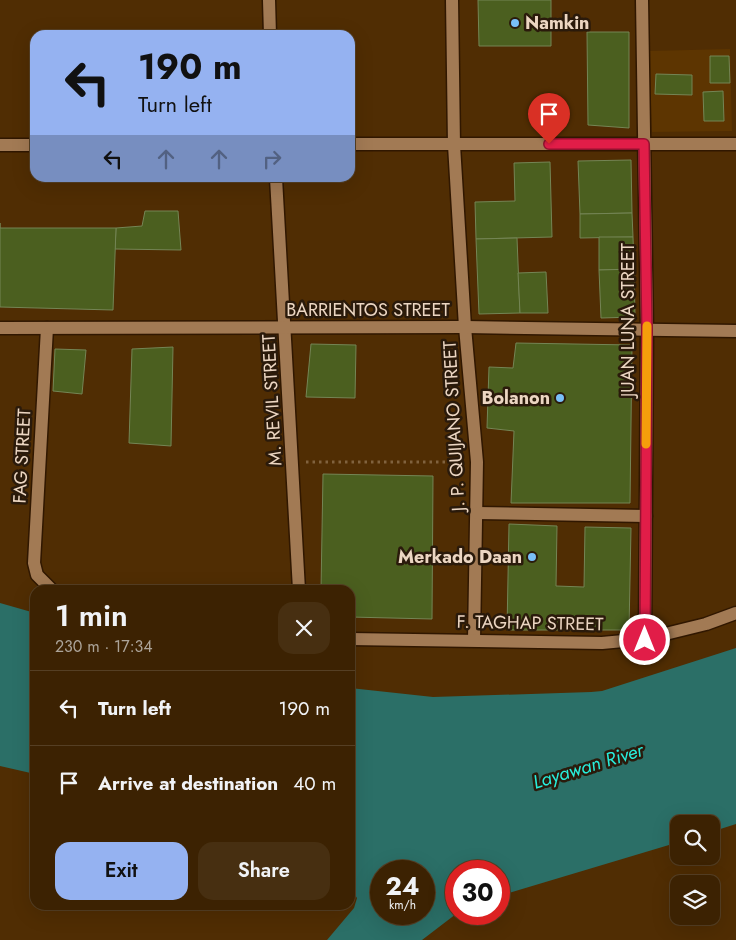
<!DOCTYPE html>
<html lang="en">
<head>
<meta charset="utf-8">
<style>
	body { margin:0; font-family:Jost,sans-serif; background:#472f11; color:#f1f3f6; height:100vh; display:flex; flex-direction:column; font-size:19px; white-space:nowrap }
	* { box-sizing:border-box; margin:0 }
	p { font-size:16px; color:#aca499 }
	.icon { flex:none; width:28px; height:28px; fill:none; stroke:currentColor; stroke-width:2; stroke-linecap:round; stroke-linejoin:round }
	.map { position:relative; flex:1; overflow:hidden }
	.panel { position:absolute; left:30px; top:585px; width:325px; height:325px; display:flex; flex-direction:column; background:#3c2202; border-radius:15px; box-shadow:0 5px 20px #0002,0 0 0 1px #553f24 }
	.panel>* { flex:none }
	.top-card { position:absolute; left:30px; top:30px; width:325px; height:152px; border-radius:15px; box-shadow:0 5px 20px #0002,0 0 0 1px #553f24; background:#95b2f1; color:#111; overflow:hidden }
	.buttons { position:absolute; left:670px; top:815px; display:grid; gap:10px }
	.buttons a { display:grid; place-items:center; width:50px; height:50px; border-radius:10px; background:#3c2202; box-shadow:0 5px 20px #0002,0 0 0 1px #553f24; font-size:25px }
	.speed { position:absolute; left:370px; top:860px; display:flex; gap:10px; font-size:25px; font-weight:700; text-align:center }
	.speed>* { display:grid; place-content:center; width:65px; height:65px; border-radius:50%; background:#3c2202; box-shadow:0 5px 20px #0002,0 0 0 1px #553f24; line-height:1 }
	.speed small { font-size:12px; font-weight:400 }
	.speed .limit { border:8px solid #d22; background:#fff; color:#111 }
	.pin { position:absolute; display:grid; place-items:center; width:42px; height:42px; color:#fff; margin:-51px -21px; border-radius:50% 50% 50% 0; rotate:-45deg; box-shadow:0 0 5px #0007 }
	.pin .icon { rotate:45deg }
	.me { position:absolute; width:55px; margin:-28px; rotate:0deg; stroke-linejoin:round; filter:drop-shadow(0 0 4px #0008) }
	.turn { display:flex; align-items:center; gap:18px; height:105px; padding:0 25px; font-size:22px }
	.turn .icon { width:65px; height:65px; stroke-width:2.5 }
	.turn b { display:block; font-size:35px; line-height:42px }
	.lanes { display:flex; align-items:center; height:48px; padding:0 25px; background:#0003; justify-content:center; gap:25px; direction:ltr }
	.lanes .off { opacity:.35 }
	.round { display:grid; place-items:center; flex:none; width:52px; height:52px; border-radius:15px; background:#472f11 }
	.head { display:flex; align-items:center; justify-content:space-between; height:85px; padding:0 25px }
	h1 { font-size:30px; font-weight:600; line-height:38px }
	.primary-button { display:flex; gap:10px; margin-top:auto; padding:10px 25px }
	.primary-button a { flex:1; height:58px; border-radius:15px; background:#95b2f1; color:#111; font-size:20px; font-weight:600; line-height:58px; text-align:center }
	.primary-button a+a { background:#472f11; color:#f1f3f6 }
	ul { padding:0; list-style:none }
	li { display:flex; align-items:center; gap:15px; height:75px; padding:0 25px; border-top:1px solid #553f24 }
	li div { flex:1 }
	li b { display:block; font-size:19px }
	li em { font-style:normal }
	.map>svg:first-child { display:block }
</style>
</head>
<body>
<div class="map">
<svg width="736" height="940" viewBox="0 0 736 940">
	<rect width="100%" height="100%" fill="#502d03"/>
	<!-- built -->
	<path fill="#5d3501" d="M730 49 732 131 652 132 649 51Z"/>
	<!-- water -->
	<g fill="#2b6f67" fill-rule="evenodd">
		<path d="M0 603 35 613V774L0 766Z"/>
		<path d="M736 648V824L711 832V824H679V842L499 896V871H456V914L422 940H327L354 908 357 898 350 888V688L433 697 591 692 602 691ZM381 871H424V914H381Z"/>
	</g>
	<!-- building -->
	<g fill="#4b5f1f" stroke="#748555">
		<path d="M478 0H551V46H479Z"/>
		<path d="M587 32H629V128L588 125Z"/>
		<path d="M710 56H729L730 83H710Z"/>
		<path d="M656 74 692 75V95L655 94Z"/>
		<path d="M723 91 724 121H704L703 92Z"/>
		<path d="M631 160 632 213 580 214 578 161Z"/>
		<path d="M550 162 552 237 476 239 475 202 515 201 514 163Z"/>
		<path d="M145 211H178L181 250 115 249 116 228 142 226Z"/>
		<path d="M632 213 633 237 580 238V214Z"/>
		<path d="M0 223V228H116L113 310 0 307Z"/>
		<path d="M599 237H633L634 269 599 270Z"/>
		<path d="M517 238 520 313 479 314 476 239Z"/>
		<path d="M634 269 635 317 601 318 599 270Z"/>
		<path d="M546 272 548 313H520L518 273Z"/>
		<path d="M516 343 632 345 630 503H511L514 431 487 428 489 367 513 368Z"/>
		<path d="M311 344 356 345 355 398 306 397Z"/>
		<path d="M173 347 171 446 129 443 132 349Z"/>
		<path d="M55 349 86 350 82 394 53 391Z"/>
		<path d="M323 474 433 476 432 619 350 617V590H321Z"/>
		<path d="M509 524 557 526 556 586 584 587 585 527 631 528 629 630H507Z"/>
	</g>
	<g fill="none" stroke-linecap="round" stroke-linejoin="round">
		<!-- minor casing -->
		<g stroke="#301700" stroke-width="15">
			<g id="minor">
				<path d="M269 0 270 35"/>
				<path d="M452 0 454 145 465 327 477 462 474 640"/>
				<path d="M642 0 647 330 645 639"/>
				<path d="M350 144H736"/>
				<path d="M0 145H35"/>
				<path d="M276 178 299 590"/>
				<path d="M47 328 34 563 37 575 52 590"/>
				<path d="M477 513 646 516"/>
				<path d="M350 639 602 643 645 639 706 624 736 613"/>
			</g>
		</g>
		<!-- tertiary casing -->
		<g stroke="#301700" stroke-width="15">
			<path id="tertiary" d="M0 328 465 327 736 331"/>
		</g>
		<!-- path -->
		<path stroke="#80623e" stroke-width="3" stroke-dasharray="2.5 4" stroke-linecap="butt" d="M306 462H462"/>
		<!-- minor -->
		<use href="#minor" stroke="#a27a54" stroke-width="12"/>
		<!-- tertiary -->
		<use href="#tertiary" stroke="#a27a54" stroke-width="12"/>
	</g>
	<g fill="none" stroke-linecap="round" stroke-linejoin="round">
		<!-- route casing -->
		<g stroke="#92132f" stroke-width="12">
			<path id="route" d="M549 144H644L647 330 645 640"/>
		</g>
		<!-- route -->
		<use href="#route" stroke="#e11d48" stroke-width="9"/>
		<!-- slow -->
		<path stroke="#f59e0b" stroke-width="9" d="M646 444 647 326"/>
	</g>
	<!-- markers -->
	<g fill="#79bff8" stroke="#2a1a0b" stroke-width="2">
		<circle cx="515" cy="23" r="5"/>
		<circle cx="560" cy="398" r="5"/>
		<circle cx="532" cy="557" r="5"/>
	</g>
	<g text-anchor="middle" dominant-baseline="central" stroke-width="5" stroke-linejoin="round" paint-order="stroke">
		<!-- poi labels -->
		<g font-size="18" font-weight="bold" fill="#ecd6c2" stroke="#2a1a0b" text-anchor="end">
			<text x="525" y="23" text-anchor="start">Namkin</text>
			<text x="550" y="398">Bolanon</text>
			<text x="522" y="557">Merkado Daan</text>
		</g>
		<!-- street labels -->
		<g font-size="18" fill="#ecd6c2" stroke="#2a1a0b">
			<text x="368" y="310">BARRIENTOS STREET</text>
			<text transform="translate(628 320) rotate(-90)">JUAN LUNA STREET</text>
			<text transform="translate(272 400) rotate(-93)">M. REVIL STREET</text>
			<text transform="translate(454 426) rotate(-93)">J. P. QUIJANO STREET</text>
			<text transform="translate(22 456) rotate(-87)">FAG STREET</text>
			<text transform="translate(530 623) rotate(1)">F. TAGHAP STREET</text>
		</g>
		<!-- water labels -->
		<g font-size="19" font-style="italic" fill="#28eddb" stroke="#2a1a0b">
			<text transform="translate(588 766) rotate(-17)">Layawan River</text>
		</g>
	</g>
</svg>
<div class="buttons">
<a><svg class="icon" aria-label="search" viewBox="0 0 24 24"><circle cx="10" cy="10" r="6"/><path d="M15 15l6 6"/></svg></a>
<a><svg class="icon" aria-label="layers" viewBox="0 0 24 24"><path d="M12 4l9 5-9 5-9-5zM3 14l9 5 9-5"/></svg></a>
</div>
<div class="speed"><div>24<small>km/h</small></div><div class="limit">30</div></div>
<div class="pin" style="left:549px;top:144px;background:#d93025"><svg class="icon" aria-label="arrive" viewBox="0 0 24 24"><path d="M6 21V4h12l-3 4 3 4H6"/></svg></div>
<svg class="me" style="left:645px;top:640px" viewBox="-20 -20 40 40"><circle r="17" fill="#e11d48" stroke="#fff" stroke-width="3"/><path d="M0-11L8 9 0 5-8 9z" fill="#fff"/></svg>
<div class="top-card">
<div class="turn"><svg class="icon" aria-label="left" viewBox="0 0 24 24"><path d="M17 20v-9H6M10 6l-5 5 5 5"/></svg><div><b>190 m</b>Turn left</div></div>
<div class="lanes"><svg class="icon" aria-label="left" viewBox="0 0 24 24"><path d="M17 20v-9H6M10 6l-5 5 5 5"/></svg><svg class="icon off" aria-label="ahead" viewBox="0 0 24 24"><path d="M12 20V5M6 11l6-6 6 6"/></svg><svg class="icon off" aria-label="ahead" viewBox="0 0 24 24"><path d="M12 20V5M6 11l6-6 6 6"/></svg><svg class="icon off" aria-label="right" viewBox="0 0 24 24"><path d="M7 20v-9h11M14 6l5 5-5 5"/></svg></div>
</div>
<section class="panel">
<div class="head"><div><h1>1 min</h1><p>230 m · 17:34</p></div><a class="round"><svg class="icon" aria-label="close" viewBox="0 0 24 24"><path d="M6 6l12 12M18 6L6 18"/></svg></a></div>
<ul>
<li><svg class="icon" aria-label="left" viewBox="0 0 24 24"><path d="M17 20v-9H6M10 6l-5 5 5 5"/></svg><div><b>Turn left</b></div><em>190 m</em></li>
<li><svg class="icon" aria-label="arrive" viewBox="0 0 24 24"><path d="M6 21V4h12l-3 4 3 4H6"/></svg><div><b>Arrive at destination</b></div><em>40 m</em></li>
</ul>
<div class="primary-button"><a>Exit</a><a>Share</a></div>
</section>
</div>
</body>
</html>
